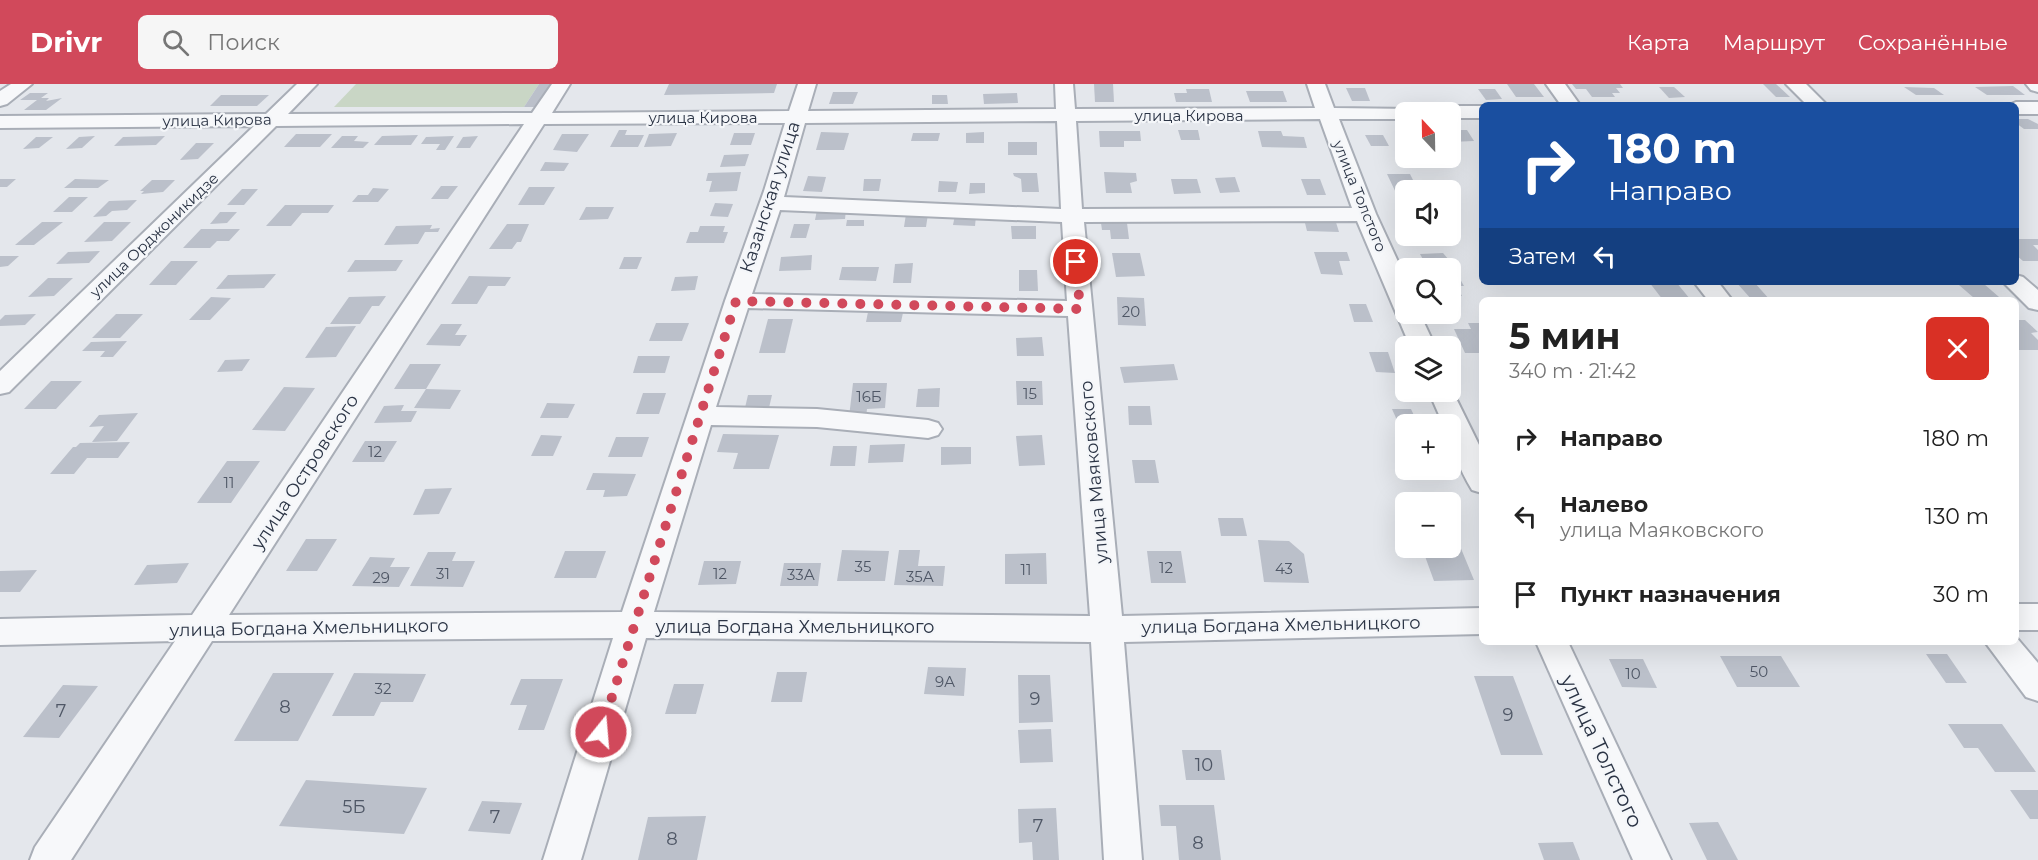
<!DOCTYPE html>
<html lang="ru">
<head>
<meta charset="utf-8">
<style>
	body { margin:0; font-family:Montserrat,sans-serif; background:#f6f6f6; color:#222; height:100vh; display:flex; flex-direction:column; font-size:22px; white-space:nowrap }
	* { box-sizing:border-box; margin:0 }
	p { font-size:20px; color:#767676 }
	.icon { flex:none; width:33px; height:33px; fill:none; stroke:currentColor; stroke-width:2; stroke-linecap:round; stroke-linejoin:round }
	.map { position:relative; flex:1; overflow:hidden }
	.panel { position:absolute; left:1479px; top:213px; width:540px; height:348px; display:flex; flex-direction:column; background:#fff; border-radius:9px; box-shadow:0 6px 24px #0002 }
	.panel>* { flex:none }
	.top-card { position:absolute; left:1479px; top:18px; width:540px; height:183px; border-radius:9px; box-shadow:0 6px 24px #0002; background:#1a4fa0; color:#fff; overflow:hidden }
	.needle { width:39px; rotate:338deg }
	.fabs { position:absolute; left:1395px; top:18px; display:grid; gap:12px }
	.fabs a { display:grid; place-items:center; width:66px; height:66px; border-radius:9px; background:#fff; box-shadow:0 6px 24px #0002; font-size:30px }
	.pin { position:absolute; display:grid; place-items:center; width:51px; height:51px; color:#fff; margin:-26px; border:3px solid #fff; border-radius:50%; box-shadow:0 2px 6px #0007 }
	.me { position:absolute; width:66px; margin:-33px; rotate:17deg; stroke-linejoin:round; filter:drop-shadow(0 0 4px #0008) }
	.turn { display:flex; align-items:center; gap:21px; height:126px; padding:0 30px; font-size:27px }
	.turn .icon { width:78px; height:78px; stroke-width:2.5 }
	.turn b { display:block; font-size:42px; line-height:51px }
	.then { display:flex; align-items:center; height:57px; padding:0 30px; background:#0003; gap:12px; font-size:22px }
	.round { display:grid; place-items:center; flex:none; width:63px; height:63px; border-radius:9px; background:#f6f6f6 }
	.summary { display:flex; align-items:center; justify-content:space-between; height:102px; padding:0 30px }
	h1 { font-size:36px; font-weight:700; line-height:45px }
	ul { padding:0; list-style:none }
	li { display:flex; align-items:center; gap:18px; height:78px; padding:0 30px }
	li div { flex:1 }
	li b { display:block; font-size:22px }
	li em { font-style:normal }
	header { display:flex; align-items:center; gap:36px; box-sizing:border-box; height:84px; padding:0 30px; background:#d1495b; color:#fff }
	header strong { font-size:28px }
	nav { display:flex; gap:33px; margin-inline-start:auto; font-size:21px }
	.search { width:420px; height:54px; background:#f6f6f6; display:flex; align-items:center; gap:15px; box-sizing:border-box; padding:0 21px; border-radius:9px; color:#767676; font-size:22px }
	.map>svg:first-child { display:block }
</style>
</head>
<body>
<header>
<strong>Drivr</strong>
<div class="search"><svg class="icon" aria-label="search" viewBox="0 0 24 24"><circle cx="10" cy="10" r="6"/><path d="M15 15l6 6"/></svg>Поиск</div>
<nav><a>Карта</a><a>Маршрут</a><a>Сохранённые</a></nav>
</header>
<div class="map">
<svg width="2038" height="776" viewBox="0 0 2038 776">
	<rect width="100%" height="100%" fill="#e4e7ec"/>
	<!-- green -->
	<path fill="#c9d6c5" d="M356 0H539L524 23H334Z"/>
	<!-- building -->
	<g fill="#bbc0ca">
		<path d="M539 0H553L537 23H524Z"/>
		<path d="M669 0H777L774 9 664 11Z"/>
		<path d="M1094 0H1113L1114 18H1095Z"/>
		<path d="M1507 0H1534L1544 13H1516Z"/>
		<path d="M1572 0H1620L1623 4H1616L1620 9H1612L1615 13H1592L1586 5H1576Z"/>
		<path d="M1763 0H1776L1790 13H1776Z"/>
		<path d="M2013 2 2025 11H1987L1975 3Z"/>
		<path d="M1659 3H1674L1685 13 1669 14Z"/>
		<path d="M1904 3 1934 4 1944 11H1916Z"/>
		<path d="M1346 4H1365L1370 17H1352Z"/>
		<path d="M1186 5H1209L1212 18H1176L1174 9H1187Z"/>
		<path d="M1478 5H1495L1502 15 1486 16Z"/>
		<path d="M1246 7H1283L1287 18H1250Z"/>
		<path d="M833 8H858L853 20H829Z"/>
		<path d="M30 9H48L41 14H49L46 17 62 14 46 26H24L37 16H20Z"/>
		<path d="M1017 9 1018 19 984 20 983 10Z"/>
		<path d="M221 11H269L257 22H210Z"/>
		<path d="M932 11H947L948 20H932Z"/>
		<path d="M2016 35H2028L2038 40V45H2024L2016 39 2018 37Z"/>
		<path d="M619 46H627L625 51H644L638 63H610Z"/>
		<path d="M1178 46H1198L1200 56H1181Z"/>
		<path d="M1450 46H1467L1474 57 1450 58Z"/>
		<path d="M1099 47H1140L1141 57H1124V63H1100Z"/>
		<path d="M1258 47H1281L1283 52 1304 53 1307 64 1262 63Z"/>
		<path d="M821 48 849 49 844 66H816Z"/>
		<path d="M984 48V59H966V49Z"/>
		<path d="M677 49 671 62 644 63 649 50Z"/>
		<path d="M734 49H755L751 61H730Z"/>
		<path d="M913 49H940L938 57H911Z"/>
		<path d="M296 50H332L320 63H284Z"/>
		<path d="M562 50H589L577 68 553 66Z"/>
		<path d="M418 51 411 61H374L382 52Z"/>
		<path d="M1365 51H1383L1389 62H1371Z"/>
		<path d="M95 52 82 64 66 65 79 53Z"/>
		<path d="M165 52 156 61 114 62 123 53Z"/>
		<path d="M342 52H358L354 57 369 58 363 64H331Z"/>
		<path d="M454 52 445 66H436L440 60H421L426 53Z"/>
		<path d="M478 52 470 64H456L463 53Z"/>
		<path d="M36 53H53L39 64 23 65Z"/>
		<rect x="1008" y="58" width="29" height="13"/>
		<path d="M196 59H214L198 75 180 76Z"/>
		<path d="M749 70 745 82 720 83 724 71Z"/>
		<path d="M545 78 569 79 564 87H540Z"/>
		<path d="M741 88 737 107 709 108 712 97H706L708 89Z"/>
		<path d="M1104 88 1136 89 1137 97 1130 99 1132 109H1106Z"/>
		<path d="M1013 89H1037L1039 108H1022L1021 95 1014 92Z"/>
		<path d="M1387 90H1410L1418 106H1406V111H1397Z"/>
		<path d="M808 92 826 93 822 108 803 107Z"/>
		<path d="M1235 93 1240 108 1220 109 1215 94Z"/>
		<path d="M0 95H16L7 103H0Z"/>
		<path d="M75 95 109 96 98 104H64Z"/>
		<path d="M864 95H881L879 107H863Z"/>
		<path d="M1171 95H1197L1201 109 1174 110Z"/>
		<path d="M1301 95H1320L1326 111H1307Z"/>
		<path d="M152 96H175L163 108 141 110 144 107H140Z"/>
		<path d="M939 97 958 98 956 108H938Z"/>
		<path d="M970 99H985V109L969 110Z"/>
		<path d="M441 102H458L448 115H431Z"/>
		<path d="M529 103H555L544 121H518Z"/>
		<path d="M373 104 389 105 378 118H352L358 111H368Z"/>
		<path d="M242 105H258L244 121H227Z"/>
		<path d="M69 113H88L72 128H53Z"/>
		<path d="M137 116 127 126 112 127 106 132 93 133 109 117Z"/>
		<path d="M715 119 733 120 728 133 710 132Z"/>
		<path d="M285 121H334L328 129H302L291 142H266Z"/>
		<path d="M586 123H614L608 135 579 136Z"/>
		<path d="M817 126H846L845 135 815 136Z"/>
		<path d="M220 128H237L227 139 210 140Z"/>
		<path d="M906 130H928L926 143H904Z"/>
		<path d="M955 131 976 132 975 142 953 141Z"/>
		<path d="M1303 131 1334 132 1339 148 1307 147Z"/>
		<path d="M847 136H864V142H846Z"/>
		<path d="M42 138H63L34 161H15Z"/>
		<path d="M104 138H131L112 157 84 158Z"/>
		<path d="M1101 139H1127L1129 155H1111L1110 146H1102Z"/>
		<path d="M507 140H529L521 158H517L512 165H489Z"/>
		<path d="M794 140H810L806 154H790Z"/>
		<path d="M432 141 430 145 440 144 438 148H425L418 160 384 161 396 142Z"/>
		<path d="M700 142H725L723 148H728L724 159H686L690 148H698Z"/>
		<path d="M1011 142H1036V155H1012Z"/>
		<path d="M201 145H240L229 157H217L210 164H183Z"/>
		<path d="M2016 155H2038V161H2033L2038 166V177H2023L2016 171Z"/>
		<path d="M100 167 89 179 56 180 68 168Z"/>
		<path d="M1314 168H1347L1350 177H1339L1343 191 1321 190Z"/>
		<path d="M1112 169H1140L1145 192 1116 193Z"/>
		<path d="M1443 169 1450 177H1446L1448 181H1426L1420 170Z"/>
		<path d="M812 171 811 186 779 187 781 173Z"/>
		<path d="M0 172H19L8 182 0 183Z"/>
		<path d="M624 173H642L637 185H619Z"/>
		<path d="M355 176H403L396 187 347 188Z"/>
		<path d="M171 177H198L176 201H149Z"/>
		<path d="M913 179 911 199H893L895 180Z"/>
		<path d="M842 183H879L876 197 839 196Z"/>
		<path d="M1019 186H1037L1038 207H1019Z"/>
		<path d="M276 190 264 204 216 205 228 191Z"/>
		<path d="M469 192 511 193 505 202H488L477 220H451Z"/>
		<path d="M698 192 695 206 671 207 675 193Z"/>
		<path d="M1450 193 1460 195 1464 202H1457L1462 212 1450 213Z"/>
		<path d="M48 194H73L54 212 28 213Z"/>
		<path d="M1649 198H1676L1690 215 1663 216Z"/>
		<path d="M1736 198H1754L1770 216H1752Z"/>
		<path d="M1984 200 1999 213 1974 214 1959 201Z"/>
		<path d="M386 212 379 222H372L360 240H330L349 213Z"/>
		<path d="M211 213 231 214 210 236H189Z"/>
		<path d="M1117 213 1144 214 1146 242 1118 241Z"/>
		<path d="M1349 220H1366L1373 238H1354Z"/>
		<path d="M869 223 904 224 901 238H866Z"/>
		<path d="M36 230 25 241 0 242V236L5 231Z"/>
		<path d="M116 230H143L120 254H92Z"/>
		<path d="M768 235H793L785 269H759Z"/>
		<path d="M2016 236H2025L2038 248 2031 249 2038 256V266H2019L2016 264Z"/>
		<path d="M656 239H689L682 257H649Z"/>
		<path d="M1468 239H1482V269H1465L1454 245H1471Z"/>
		<path d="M441 240H462L455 251H467L460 262 426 261Z"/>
		<path d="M356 242 336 273 305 274 326 243Z"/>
		<path d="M1042 253 1044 272H1017L1016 254Z"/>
		<path d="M127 257 113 273H100L105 267H82L91 258Z"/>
		<path d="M1369 268H1388L1395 289 1376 288Z"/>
		<path d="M638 272H670L665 289H633Z"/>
		<path d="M250 275 242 287 217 288 225 276Z"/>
		<path d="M410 280H441L426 305 461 306 450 325 414 324 426 305H394Z"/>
		<path d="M1174 280 1178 296 1124 299 1120 283Z"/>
		<path d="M51 297H82L56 325H24Z"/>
		<path d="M1016 297H1042L1043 321H1017Z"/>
		<path d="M853 299H887L885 324 867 325 866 333H849Z"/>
		<path d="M284 303 315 304 285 347 252 346Z"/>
		<path d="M940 304 939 323H916L918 305Z"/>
		<path d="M643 309H666L659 330H636Z"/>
		<path d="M748 311H772L768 328H744Z"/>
		<path d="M547 319 575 320 568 334H540Z"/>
		<path d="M404 321 401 327H417L411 338 374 339 384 322Z"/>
		<path d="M1128 322H1150L1152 341H1129Z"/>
		<path d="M1392 325H1411L1418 340 1400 343Z"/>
		<path d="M138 329 117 357 92 358 104 342 89 343 99 331Z"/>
		<path d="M723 350 779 351 769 385H733L738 369 717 368Z"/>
		<path d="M541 351 562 352 553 372H531Z"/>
		<path d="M1042 351 1045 381 1019 382 1016 352Z"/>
		<path d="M616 353H649L642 373H608Z"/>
		<path d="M365 357H397L384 378H352Z"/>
		<path d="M130 358 118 374H87L74 390H50L73 363H76L80 359Z"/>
		<path d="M905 360 903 378 868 379 870 361Z"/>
		<path d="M833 362H857L855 382H830Z"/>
		<path d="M941 363H971V380L941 381Z"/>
		<path d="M1132 376H1155L1159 399H1135Z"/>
		<path d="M227 377H260L231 419H197Z"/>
		<path d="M593 389 636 390 627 412 603 413 605 406H586Z"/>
		<path d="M452 404 439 430 413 431 425 405Z"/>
		<path d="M1407 412H1443L1446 418H1409Z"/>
		<path d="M1218 434H1243L1247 452H1221Z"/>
		<path d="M1450 450H1455L1474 496 1434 497 1422 464H1450Z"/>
		<path d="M306 455H337L317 487H286Z"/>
		<path d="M1258 456 1289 457 1304 470 1309 499 1264 498Z"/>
		<path d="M842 466 889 467 885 497H837Z"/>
		<path d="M899 466H920L918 482H945L943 502 894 501Z"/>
		<path d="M565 467H606L596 494H554Z"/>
		<path d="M1147 467H1181L1186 499H1151Z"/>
		<path d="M428 468H456L452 477H475L463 503 410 502Z"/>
		<path d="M1046 469 1047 500H1005V470Z"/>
		<path d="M370 473 395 474 390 483H410L399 503 352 502Z"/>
		<path d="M704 477H741L736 500 698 501Z"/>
		<path d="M189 479 177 499 134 501 147 481Z"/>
		<path d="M784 479H821L818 502H780Z"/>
		<path d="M37 486 20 508H0V487Z"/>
		<path d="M1926 570H1947L1967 599H1946Z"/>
		<path d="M1720 572H1781L1800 603H1737Z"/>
		<path d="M1609 575H1643L1657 604 1622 603Z"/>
		<path d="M928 583 966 584 964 612 924 610Z"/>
		<path d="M777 588H807L802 618H771Z"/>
		<path d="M273 589H334L298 657H234Z"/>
		<path d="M354 589 426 590 413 618H381L374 632H332Z"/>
		<path d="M1018 591H1050L1053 638 1019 639Z"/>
		<path d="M1474 592H1513L1543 671H1501Z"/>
		<path d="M521 595H563L544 646H518L527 621H510Z"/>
		<path d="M674 600H704L696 630H665Z"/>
		<path d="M63 601 98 602 59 654 23 653Z"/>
		<path d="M1948 640H2002L2036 688H1995L1978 664H1964Z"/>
		<path d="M1051 645 1053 678 1020 679 1018 646Z"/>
		<path d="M1182 666H1221L1225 696H1186Z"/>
		<path d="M306 696 427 704 404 750 279 742Z"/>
		<path d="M2010 706H2038V735H2030Z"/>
		<path d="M482 717 522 719 510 750 468 747Z"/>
		<path d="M1159 721H1214L1221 776H1179L1176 742H1161Z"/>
		<path d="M1056 724 1059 776H1033L1032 758 1019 759 1018 725Z"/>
		<path d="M706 732 697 776H638L648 733Z"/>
		<path d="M1718 738 1738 776H1707L1689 739Z"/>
		<path d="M1573 758 1580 776H1544L1538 759Z"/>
	</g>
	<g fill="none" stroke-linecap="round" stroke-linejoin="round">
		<!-- minor casing -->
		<g stroke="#a9aeb7" stroke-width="4">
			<g id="minor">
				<path d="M11 0H32L7 20 0 22V7Z"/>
				<path d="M297 0H317L288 30 532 29 552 0H570L552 29 789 27 798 0H816L808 27 1056 25 1055 0H1073L1075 25 1315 24 1307 0H1325L1334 24 1413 25 1415 28H1406V35H1339L1376 130 1406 195V230H1420L1435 262H1410L1357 137 1084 138 1122 532 1482 524V550L1124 558 1142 776H1104L1091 558 646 554 581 776H543L613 554 212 557 71 776H30L35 763 175 557 0 561V535L192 531 524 40 276 42 9 308 0 310V287L254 42 0 44V32L266 30ZM1320 35 1352 124 1082 125 1076 37ZM1057 37 1061 125 784 113 805 39ZM785 39 764 107 725 217 622 528 229 531 544 40ZM780 126 1062 138 1067 217 752 210ZM748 224 1068 232 1090 532 654 528 711 341 817 343 928 354 938 351 942 345 938 339 928 336 817 325 716 323Z"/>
				<path d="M1546 0H1565L1580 21H1561Z"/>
				<path d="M1786 0H1806L1827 21H1807Z"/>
				<path d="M2026 0H2038V8L2031 6Z"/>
				<path d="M2016 18H2038V30H2016V21H2009Z"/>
				<path d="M1430 22H1482V34H1450V28H1420L1423 24Z"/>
				<path d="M2016 191 2023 193 2038 206V226L2029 224 2003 198H2016Z"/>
				<path d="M1694 198H1718L1732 216H1708Z"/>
				<path d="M1450 302 1482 367V409L1472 406C1460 386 1450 364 1450 340H1443L1429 308H1450Z"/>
				<rect x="2016" y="520" width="22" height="26"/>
				<path d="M2016 553 2038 579V617L2026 613 1985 558H2016Z"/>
				<path d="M1536 558H1568L1671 776H1633Z"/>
			</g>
		</g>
		<!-- minor -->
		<use href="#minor" fill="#f7f8fa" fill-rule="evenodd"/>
	</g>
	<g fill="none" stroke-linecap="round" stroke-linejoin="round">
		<!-- route -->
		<path stroke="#d1495b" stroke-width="10" stroke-dasharray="0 18" d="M601 648 736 217 1080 225 1076 178"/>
	</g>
	<g text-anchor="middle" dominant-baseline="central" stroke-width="4.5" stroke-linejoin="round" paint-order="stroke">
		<!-- far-street labels -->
		<g font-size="15" fill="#2b3445" stroke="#f4f6f9">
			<text x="1189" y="31">улица Кирова</text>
			<text x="703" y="33">улица Кирова</text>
			<text transform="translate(217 36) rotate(-1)">улица Кирова</text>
			<text transform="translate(1360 112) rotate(68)">улица Толстого</text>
			<text transform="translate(154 151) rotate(-44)">улица Орджоникидзе</text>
		</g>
		<!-- number labels -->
		<g font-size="15" fill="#4f5766">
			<text x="1131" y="227">20</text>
			<text x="1030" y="309">15</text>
			<text x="869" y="312">16Б</text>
			<text x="375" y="367">12</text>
			<text x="229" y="398">11</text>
			<text x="863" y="482">35</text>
			<text x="1166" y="483">12</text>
			<text x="1284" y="484">43</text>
			<text x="1026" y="485">11</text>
			<text x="443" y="489">31</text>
			<text x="720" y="489">12</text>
			<text x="801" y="490">33А</text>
			<text x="920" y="492">35А</text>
			<text x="381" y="493">29</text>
			<text x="1759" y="587">50</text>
			<text x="1633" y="589">10</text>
			<text x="945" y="597">9А</text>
			<text x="383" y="604">32</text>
		</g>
		<!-- street labels -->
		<g font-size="18" fill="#2b3445" stroke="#f4f6f9">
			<text transform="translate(770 113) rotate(-72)">Казанская улица</text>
			<text transform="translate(305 388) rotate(-57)">улица Островского</text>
			<text transform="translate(1094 388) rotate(-95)">улица Маяковского</text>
			<text transform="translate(1281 541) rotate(-1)">улица Богдана Хмельницкого</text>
			<text x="795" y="543">улица Богдана Хмельницкого</text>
			<text transform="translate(309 544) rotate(-1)">улица Богдана Хмельницкого</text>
		</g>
		<!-- near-number labels -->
		<g font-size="18" fill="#4f5766">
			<text x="1035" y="615">9</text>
			<text x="285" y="623">8</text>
			<text x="61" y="627">7</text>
			<text x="1508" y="631">9</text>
			<text x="1204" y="681">10</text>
			<text x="354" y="723">5Б</text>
			<text x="495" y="733">7</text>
			<text x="1038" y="742">7</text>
			<text x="672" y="755">8</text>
			<text x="1198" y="759">8</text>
		</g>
		<!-- near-street labels -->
		<g font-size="21" fill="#2b3445" stroke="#f4f6f9">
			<text transform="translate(1602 667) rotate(65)">улица Толстого</text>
		</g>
	</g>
</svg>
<div class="fabs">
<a><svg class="needle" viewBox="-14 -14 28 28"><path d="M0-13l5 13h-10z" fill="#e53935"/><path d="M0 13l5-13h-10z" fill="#767676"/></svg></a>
<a><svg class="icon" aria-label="sound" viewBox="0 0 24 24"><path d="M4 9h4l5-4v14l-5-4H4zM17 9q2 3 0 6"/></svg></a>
<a><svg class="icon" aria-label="search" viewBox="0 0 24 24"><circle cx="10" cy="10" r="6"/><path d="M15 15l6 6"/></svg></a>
<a><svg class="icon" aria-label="layers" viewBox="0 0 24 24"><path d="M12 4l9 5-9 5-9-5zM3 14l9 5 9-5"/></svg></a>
<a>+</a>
<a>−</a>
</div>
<div class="pin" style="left:1076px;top:178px;background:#d93025"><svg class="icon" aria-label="arrive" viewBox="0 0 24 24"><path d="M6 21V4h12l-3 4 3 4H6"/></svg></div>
<svg class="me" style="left:601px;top:648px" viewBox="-20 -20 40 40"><circle r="17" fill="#d1495b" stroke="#fff" stroke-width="3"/><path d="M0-11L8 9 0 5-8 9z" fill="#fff"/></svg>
<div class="top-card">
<div class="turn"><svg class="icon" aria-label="right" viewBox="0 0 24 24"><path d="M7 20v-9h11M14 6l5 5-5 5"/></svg><div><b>180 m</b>Направо</div></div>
<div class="then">Затем<svg class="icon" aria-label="left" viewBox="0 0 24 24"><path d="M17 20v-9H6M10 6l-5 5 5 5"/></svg></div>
</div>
<section class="panel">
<div class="summary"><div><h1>5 мин</h1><p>340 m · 21:42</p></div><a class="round" style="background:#d93025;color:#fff"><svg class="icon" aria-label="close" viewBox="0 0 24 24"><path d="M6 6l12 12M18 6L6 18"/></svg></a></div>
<ul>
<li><svg class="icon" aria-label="right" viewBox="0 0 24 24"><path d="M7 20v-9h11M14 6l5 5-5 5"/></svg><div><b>Направо</b></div><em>180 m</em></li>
<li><svg class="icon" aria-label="left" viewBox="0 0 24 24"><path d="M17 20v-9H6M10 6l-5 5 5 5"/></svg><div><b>Налево</b><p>улица Маяковского</p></div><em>130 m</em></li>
<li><svg class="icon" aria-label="arrive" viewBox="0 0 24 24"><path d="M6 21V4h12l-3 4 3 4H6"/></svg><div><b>Пункт назначения</b></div><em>30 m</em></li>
</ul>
</section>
</div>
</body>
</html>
